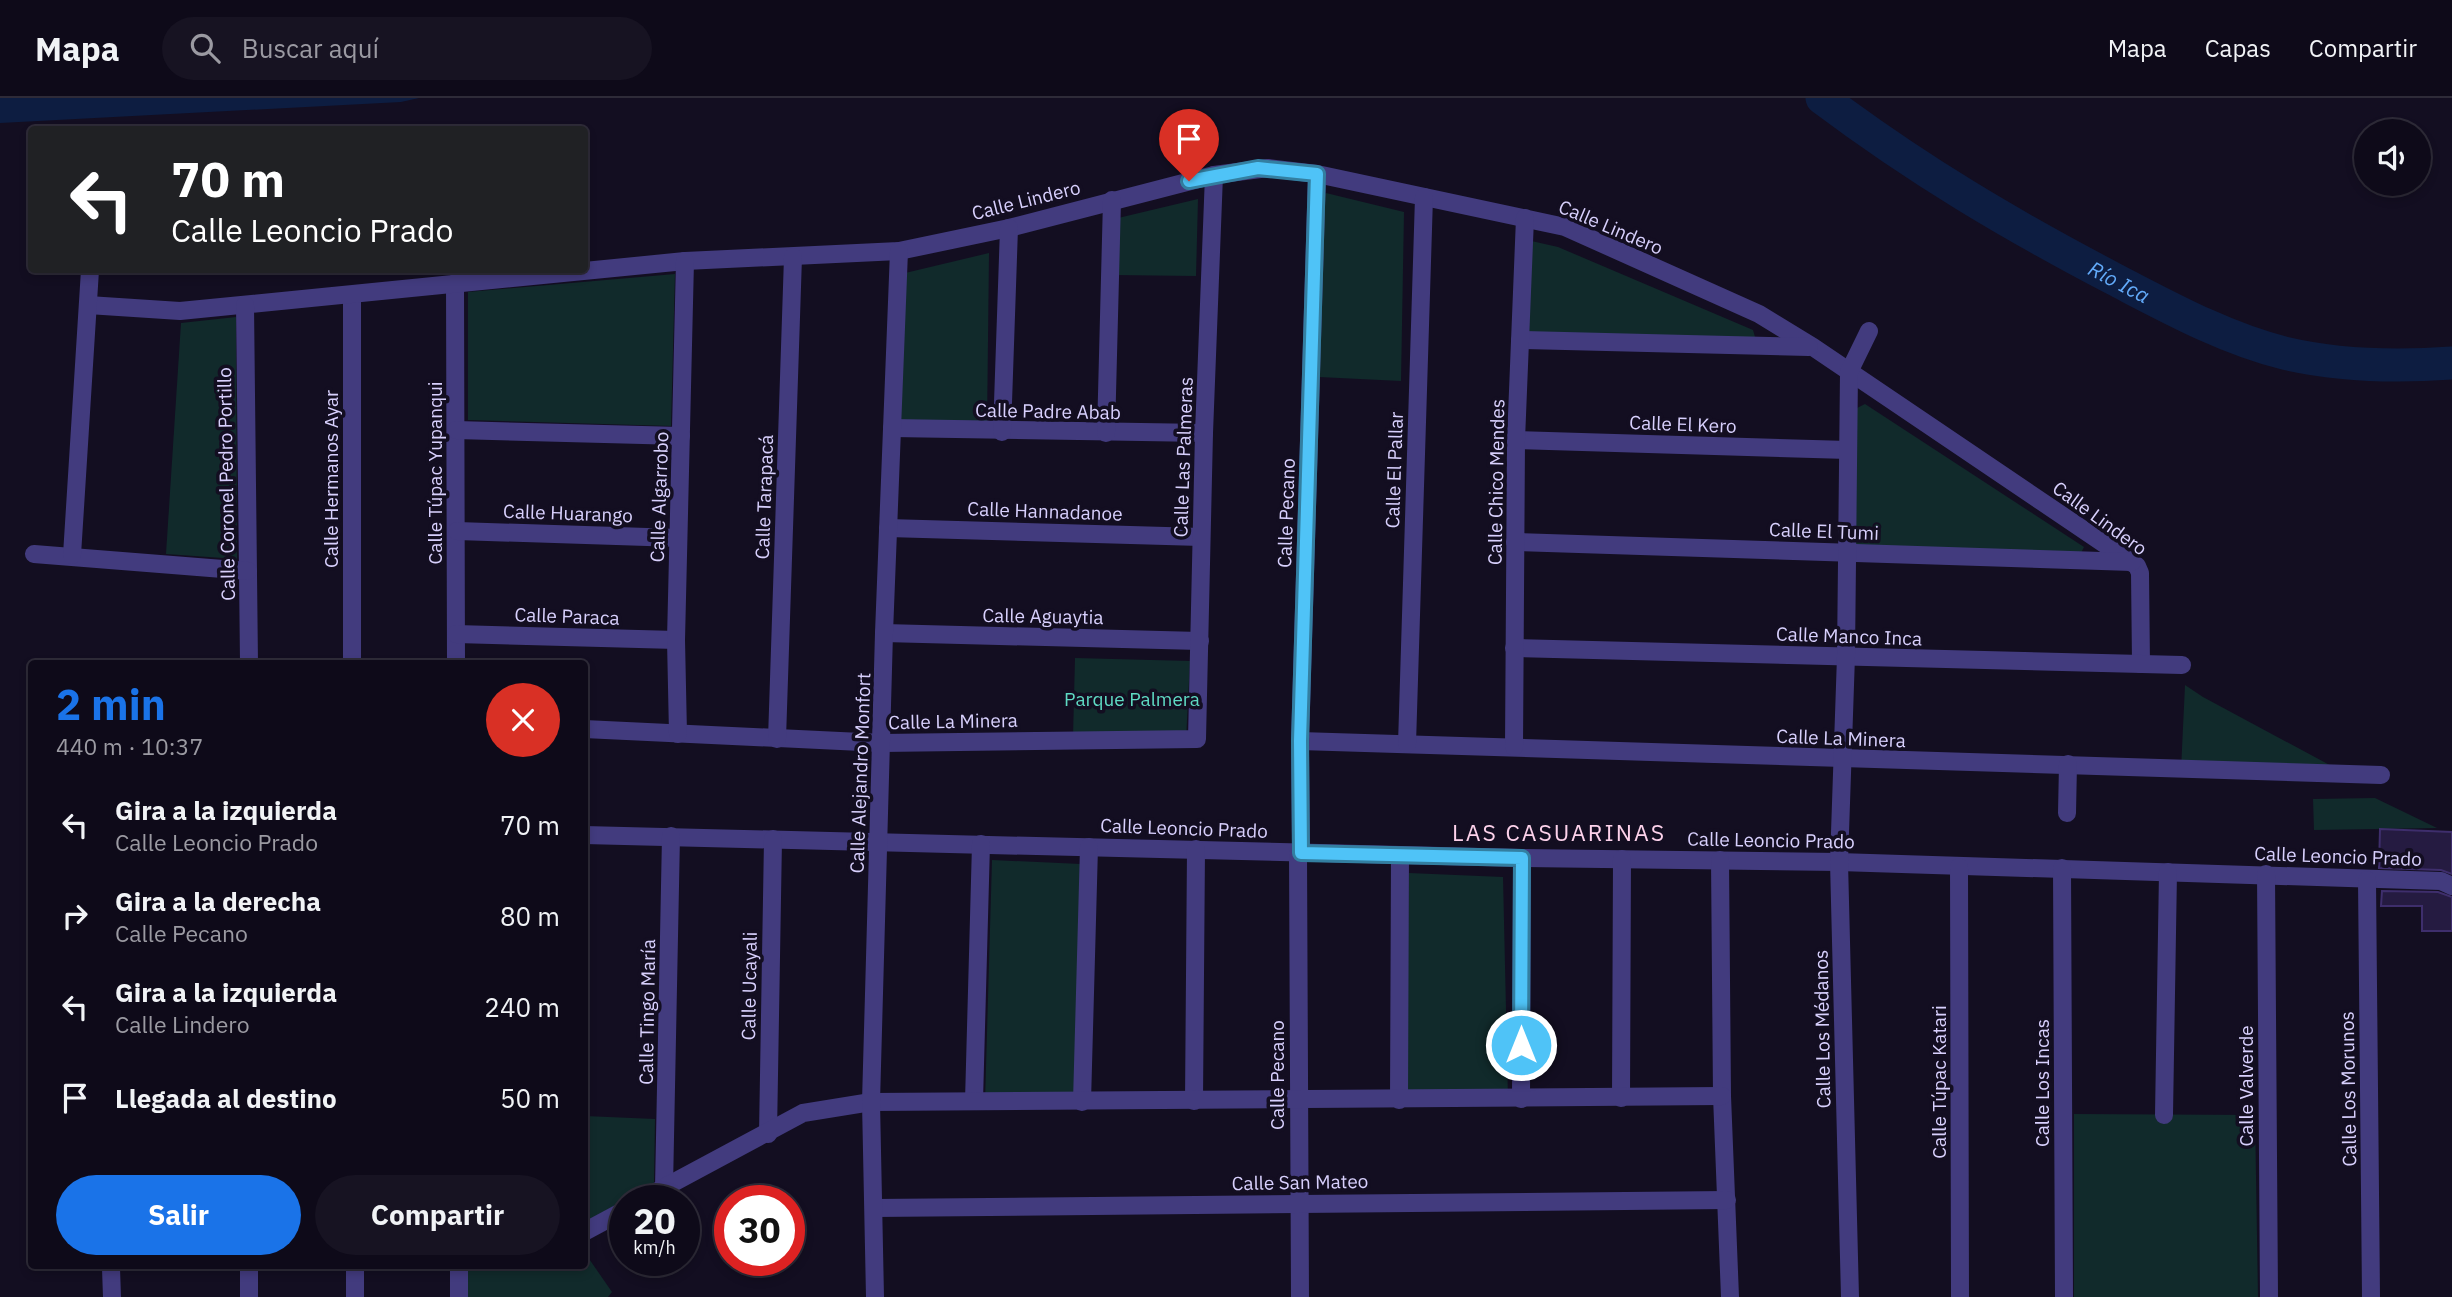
<!DOCTYPE html>
<html lang="es">
<head>
<meta charset="utf-8">
<style>
	body { margin:0; font-family:"IBM Plex Sans",sans-serif; background:#171322; color:#f1f3f6; height:100vh; display:flex; flex-direction:column; font-size:26px; white-space:nowrap }
	* { box-sizing:border-box; margin:0 }
	p { font-size:23px; color:#9b9aa2 }
	.icon { flex:none; width:38px; height:38px; fill:none; stroke:currentColor; stroke-width:2; stroke-linecap:round; stroke-linejoin:round }
	.map { position:relative; flex:1; overflow:hidden }
	.side { position:absolute; left:28px; top:562px; width:560px; height:609px; display:flex; flex-direction:column; background:#0e0a19; border-radius:7px; box-shadow:0 4px 10px #0003,0 0 0 2px #2e2b38 }
	.side>* { flex:none }
	.top-card { position:absolute; left:28px; top:28px; width:560px; height:147px; border-radius:7px; box-shadow:0 4px 10px #0003,0 0 0 2px #2e2b38; background:#202124; color:#fff; overflow:hidden }
	.controls { position:absolute; left:2354px; top:21px; display:grid; gap:14px }
	.controls a { display:grid; place-items:center; width:77px; height:77px; border-radius:50%; background:#0e0a19; box-shadow:0 4px 10px #0003,0 0 0 2px #2e2b38; font-size:35px }
	.speed { position:absolute; left:609px; top:1087px; display:flex; gap:14px; font-size:35px; font-weight:700; text-align:center }
	.speed>* { display:grid; place-content:center; width:91px; height:91px; border-radius:50%; background:#0e0a19; box-shadow:0 4px 10px #0003,0 0 0 2px #2e2b38; line-height:1 }
	.speed small { font-size:18px; font-weight:400 }
	.speed .limit { border:10px solid #d22; background:#fff; color:#111 }
	.pin { position:absolute; display:grid; place-items:center; width:60px; height:60px; color:#fff; margin:-72px -30px; border-radius:50% 50% 50% 0; rotate:-45deg; box-shadow:0 0 7px #0007 }
	.pin .icon { rotate:45deg }
	.me { position:absolute; width:77px; margin:-38px; rotate:0deg; stroke-linejoin:round; filter:drop-shadow(0 0 5px #0008) }
	.turn { display:flex; align-items:center; gap:24px; height:147px; padding:0 28px; font-size:32px }
	.turn .icon { width:91px; height:91px; stroke-width:2.5 }
	.turn b { display:block; font-size:49px; line-height:60px }
	.round { display:grid; place-items:center; flex:none; width:74px; height:74px; border-radius:37px; background:#171322 }
	.overview { display:flex; align-items:center; justify-content:space-between; height:119px; padding:0 28px }
	h1 { font-size:42px; font-weight:700; line-height:52px; color:#1a73e8 }
	.button { display:flex; gap:14px; margin-top:auto; padding:14px 28px }
	.button a { flex:1; height:80px; border-radius:42px; background:#1a73e8; color:#fff; font-size:28px; font-weight:700; line-height:80px; text-align:center }
	.button a+a { background:#171322; color:#f1f3f6 }
	ul { padding:0; list-style:none }
	li { display:flex; align-items:center; gap:21px; height:91px; padding:0 28px }
	li div { flex:1 }
	li b { display:block; font-size:26px }
	li em { font-style:normal }
	header { display:flex; align-items:center; gap:42px; box-sizing:border-box; height:98px; padding:0 35px; background:#0e0a19; border-bottom:2px solid #2e2b38 }
	header strong { font-size:33px }
	nav { display:flex; gap:38px; margin-inline-start:auto; font-size:24px }
	.search { width:490px; height:63px; background:#171322; display:flex; align-items:center; gap:18px; box-sizing:border-box; padding:0 24px; border-radius:38px; color:#9b9aa2; font-size:26px }
	.map>svg:first-child { display:block }
</style>
</head>
<body>
<header>
<strong>Mapa</strong>
<div class="search"><svg class="icon" aria-label="search" viewBox="0 0 24 24"><circle cx="10" cy="10" r="6"/><path d="M15 15l6 6"/></svg>Buscar aquí</div>
<nav><a>Mapa</a><a>Capas</a><a>Compartir</a></nav>
</header>
<div class="map">
<svg width="2452" height="1199" viewBox="0 0 2452 1199">
	<rect width="100%" height="100%" fill="#130e21"/>
	<!-- green -->
	<g fill="#112a2b">
		<path d="M1326 95 1404 114 1401 283 1319 279 1321 101Z"/>
		<path d="M1198 101 1196 178 1113 177 1114 121Z"/>
		<path d="M1527 142 1558 149 1753 232 1755 239H1526Z"/>
		<path d="M989 155 987 329 898 326 901 176Z"/>
		<path d="M675 176 671 328 468 322V194Z"/>
		<path d="M236 219 237 461 166 456 181 225Z"/>
		<path d="M1865 306 2084 449 2080 457 1853 454 1857 310Z"/>
		<path d="M1075 560 1190 563 1186 642 1073 639Z"/>
		<path d="M2185 587 2203 599 2352 679 2181 672Z"/>
		<path d="M2375 700 2437 730 2314 732 2313 701Z"/>
		<path d="M992 762 1081 766 1074 1002 985 1004Z"/>
		<path d="M1409 775 1503 779 1508 1000 1405 1001Z"/>
		<path d="M2074 1016 2255 1017 2258 1199H2074Z"/>
		<path d="M585 1018 655 1021 654 1086 585 1124Z"/>
		<path d="M585 1155 612 1194 608 1199H468L467 1167H584Z"/>
	</g>
	<!-- water -->
	<path fill="#0d1d41" d="M0 0H419L401 4 0 25Z"/>
	<g fill="none" stroke-linecap="round" stroke-linejoin="round">
		<!-- river -->
		<path stroke="#0d1d41" stroke-width="33" id="s1" d="M1822 0C1918 72 2009 126 2114 181 2168 209 2224 240 2284 255 2339 268 2396 269 2452 265"/>
	</g>
	<!-- building -->
	<g fill="#251b41" stroke="#3e2e6c" stroke-width="2">
		<path d="M2380 731 2452 734V776L2441 772 2379 770Z"/>
		<path d="M2382 793 2438 794 2452 799V833H2422V808H2381Z"/>
	</g>
	<g fill="none" stroke-linecap="round" stroke-linejoin="round">
		<!-- minor -->
		<g stroke="#423b7e" stroke-width="18">
			<path d="M455 185 456 565"/>
			<path d="M352 197V565"/>
			<path d="M88 207 180 213 685 163 899 153 1009 130 1214 77 1268 70 1317 76 1565 129 1759 216 1813 249 2137 468 2140 475 2141 566"/>
			<path d="M245 207 249 565"/>
			<path d="M1520 242 1809 249"/>
			<path d="M892 330 1204 335"/>
			<path d="M456 332 681 338"/>
			<path d="M1002 334 1009 130"/>
			<path d="M1106 335 1112 102"/>
			<path d="M1516 342 1848 352"/>
			<path d="M888 430 1201 439"/>
			<path d="M457 433 678 440"/>
			<path d="M1515 444 2132 464"/>
			<path d="M34 456 248 473"/>
			<path d="M72 457 90 172"/>
			<path d="M884 535 1200 543"/>
			<path d="M456 536 676 542"/>
			<path d="M1514 550 2182 567"/>
			<path d="M584 631 882 645 1197 641 1204 335 1214 77"/>
			<path d="M678 636 676 542 685 163"/>
			<path d="M777 641 793 159"/>
			<path d="M1300 643 2381 677"/>
			<path d="M1407 646 1424 99"/>
			<path d="M1514 649 1516 342 1525 120"/>
			<path d="M2067 715 2068 666"/>
			<path d="M584 737 1522 760 1839 764 2441 783 2452 788"/>
			<path d="M1298 755 1300 1199"/>
			<path d="M1301 755 1300 643 1317 76"/>
			<path d="M1720 762 1722 998 1730 1199"/>
			<path d="M1959 769 1960 1199"/>
			<path d="M2062 770 2064 1199"/>
			<path d="M2266 776 2269 1199"/>
			<path d="M2367 782 2371 1199"/>
			<path d="M1621 1000 1622 761"/>
			<path d="M1521 1001 1522 760"/>
			<path d="M1399 1002 1400 757"/>
			<path d="M974 1003 981 746"/>
			<path d="M1194 1003 1196 751"/>
			<path d="M1082 1004 1089 749"/>
			<path d="M2164 1017 2168 774"/>
			<path d="M768 1036 773 741"/>
			<path d="M664 1090 671 738"/>
			<path d="M641 1102 803 1015 871 1004 1722 998"/>
			<path d="M874 1110 1727 1102"/>
			<path d="M584 1134 625 1112"/>
			<path d="M249 1167V1199"/>
			<path d="M355 1167V1199"/>
			<path d="M459 1167V1199"/>
			<path d="M111 1170 112 1199"/>
			<path d="M875 1199 871 1004 884 535 899 153"/>
			<path d="M1850 1199 1839 764 1846 558 1849 274 1869 233"/>
		</g>
	</g>
	<g fill="none" stroke-linecap="round" stroke-linejoin="round">
		<!-- route casing -->
		<g stroke="#337fa1" stroke-width="18">
			<path id="route" d="M1189 83 1258 70 1317 76 1300 643 1301 755 1522 760 1521 947"/>
		</g>
		<!-- route -->
		<use href="#route" stroke="#4fc3f7" stroke-width="12"/>
	</g>
	<g text-anchor="middle" dominant-baseline="central" stroke-width="7" stroke-linejoin="round" paint-order="stroke">
		<!-- street labels -->
		<g font-size="19" fill="#d8d0fd" stroke="#130e21">
			<text transform="translate(1026 102) rotate(-14)">Calle Lindero</text>
			<text transform="translate(1611 129) rotate(23)">Calle Lindero</text>
			<text transform="translate(1048 313) rotate(1)">Calle Padre Abab</text>
			<text transform="translate(1683 326) rotate(2)">Calle El Kero</text>
			<text transform="translate(1183 359) rotate(-88)">Calle Las Palmeras</text>
			<text transform="translate(1394 372) rotate(-88)">Calle El Pallar</text>
			<text transform="translate(435 375) rotate(-90)">Calle Túpac Yupanqui</text>
			<text transform="translate(331 381) rotate(-90)">Calle Hermanos Ayar</text>
			<text transform="translate(1496 384) rotate(-89)">Calle Chico Mendes</text>
			<text transform="translate(226 386) rotate(-91)">Calle Coronel Pedro Portillo</text>
			<text transform="translate(659 399) rotate(-88)">Calle Algarrobo</text>
			<text transform="translate(764 399) rotate(-88)">Calle Tarapacá</text>
			<text transform="translate(1045 413) rotate(2)">Calle Hannadanoe</text>
			<text transform="translate(568 415) rotate(2)">Calle Huarango</text>
			<text transform="translate(1286 415) rotate(-88)">Calle Pecano</text>
			<text transform="translate(2100 420) rotate(36)">Calle Lindero</text>
			<text transform="translate(1824 433) rotate(2)">Calle El Tumi</text>
			<text transform="translate(567 518) rotate(2)">Calle Paraca</text>
			<text transform="translate(1043 518) rotate(1)">Calle Aguaytia</text>
			<text transform="translate(1849 538) rotate(2)">Calle Manco Inca</text>
			<text transform="translate(953 623) rotate(-1)">Calle La Minera</text>
			<text transform="translate(1841 640) rotate(2)">Calle La Minera</text>
			<text transform="translate(860 675) rotate(-88)">Calle Alejandro Monfort</text>
			<text transform="translate(1184 730) rotate(2)">Calle Leoncio Prado</text>
			<text transform="translate(1771 742) rotate(1)">Calle Leoncio Prado</text>
			<text transform="translate(2338 758) rotate(2)">Calle Leoncio Prado</text>
			<text transform="translate(749 888) rotate(-89)">Calle Ucayali</text>
			<text transform="translate(647 914) rotate(-89)">Calle Tingo María</text>
			<text transform="translate(1822 931) rotate(-91)">Calle Los Médanos</text>
			<text transform="translate(1277 977) rotate(-90)">Calle Pecano</text>
			<text transform="translate(1939 984) rotate(-90)">Calle Túpac Katari</text>
			<text transform="translate(2042 985) rotate(-90)">Calle Los Incas</text>
			<text transform="translate(2246 988) rotate(-90)">Calle Valverde</text>
			<text transform="translate(2348 991) rotate(-91)">Calle Los Morunos</text>
			<text transform="translate(1300 1084) rotate(-1)">Calle San Mateo</text>
		</g>
		<!-- park labels -->
		<g font-size="19" fill="#5fdac3" stroke="#130e21">
			<text x="1132" y="601">Parque Palmera</text>
		</g>
		<!-- water labels -->
		<g font-size="21" font-style="italic" fill="#62aaf9" stroke="#130e21">
			<text stroke="none"><textPath href="#s1" startOffset="350">Río Ica</textPath></text>
		</g>
		<!-- quarter labels -->
		<g font-size="23" letter-spacing="2" fill="#fdd2eb" stroke="#130e21">
			<text x="1559" y="734">LAS CASUARINAS</text>
		</g>
	</g>
</svg>
<div class="controls">
<a><svg class="icon" aria-label="sound" viewBox="0 0 24 24"><path d="M4 9h4l5-4v14l-5-4H4zM17 9q2 3 0 6"/></svg></a>
</div>
<div class="speed"><div>20<small>km/h</small></div><div class="limit">30</div></div>
<div class="pin" style="left:1189px;top:83px;background:#d93025"><svg class="icon" aria-label="arrive" viewBox="0 0 24 24"><path d="M6 21V4h12l-3 4 3 4H6"/></svg></div>
<svg class="me" style="left:1521px;top:947px" viewBox="-20 -20 40 40"><circle r="17" fill="#4fc3f7" stroke="#fff" stroke-width="3"/><path d="M0-11L8 9 0 5-8 9z" fill="#fff"/></svg>
<div class="top-card">
<div class="turn"><svg class="icon" aria-label="left" viewBox="0 0 24 24"><path d="M17 20v-9H6M10 6l-5 5 5 5"/></svg><div><b>70 m</b>Calle Leoncio Prado</div></div>
</div>
<section class="side">
<div class="overview"><div><h1>2 min</h1><p>440 m · 10:37</p></div><a class="round" style="background:#d93025;color:#fff"><svg class="icon" aria-label="close" viewBox="0 0 24 24"><path d="M6 6l12 12M18 6L6 18"/></svg></a></div>
<ul>
<li><svg class="icon" aria-label="left" viewBox="0 0 24 24"><path d="M17 20v-9H6M10 6l-5 5 5 5"/></svg><div><b>Gira a la izquierda</b><p>Calle Leoncio Prado</p></div><em>70 m</em></li>
<li><svg class="icon" aria-label="right" viewBox="0 0 24 24"><path d="M7 20v-9h11M14 6l5 5-5 5"/></svg><div><b>Gira a la derecha</b><p>Calle Pecano</p></div><em>80 m</em></li>
<li><svg class="icon" aria-label="left" viewBox="0 0 24 24"><path d="M17 20v-9H6M10 6l-5 5 5 5"/></svg><div><b>Gira a la izquierda</b><p>Calle Lindero</p></div><em>240 m</em></li>
<li><svg class="icon" aria-label="arrive" viewBox="0 0 24 24"><path d="M6 21V4h12l-3 4 3 4H6"/></svg><div><b>Llegada al destino</b></div><em>50 m</em></li>
</ul>
<div class="button"><a>Salir</a><a>Compartir</a></div>
</section>
</div>
</body>
</html>
